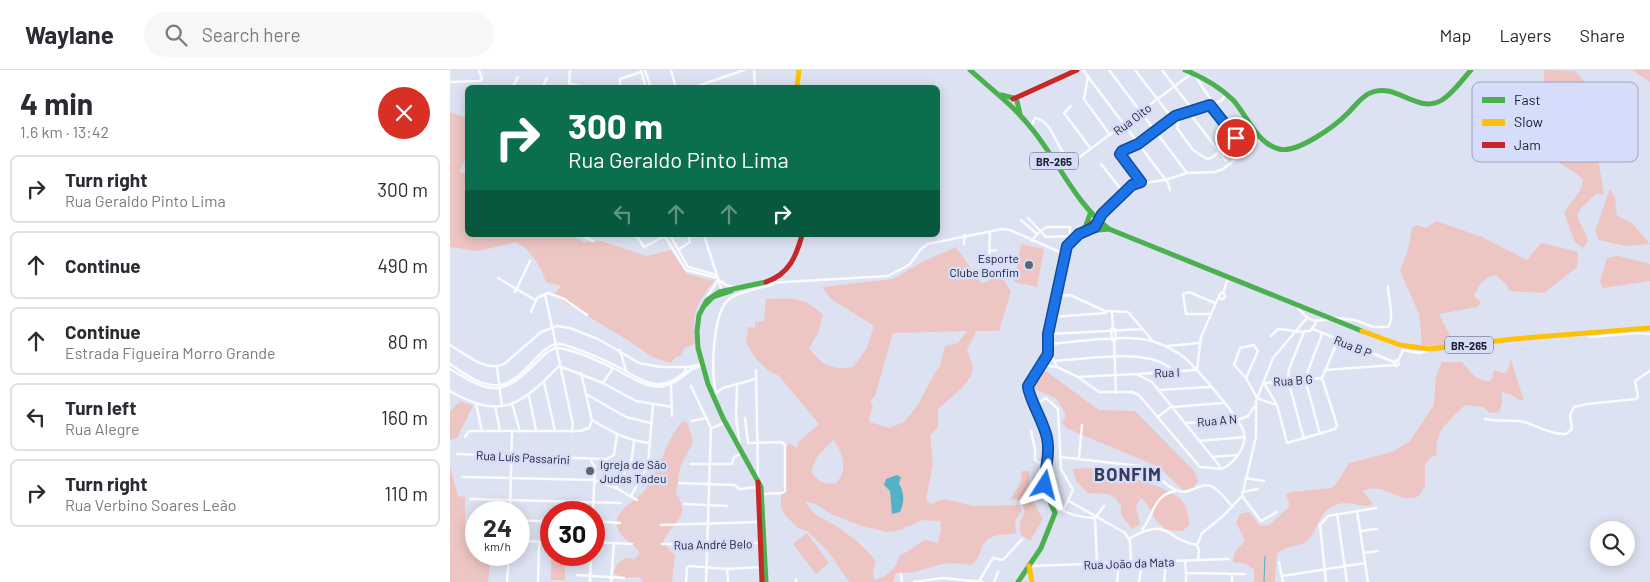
<!DOCTYPE html>
<html lang="en">
<head>
<meta charset="utf-8">
<style>
	body { margin:0; font-family:Barlow,sans-serif; background:#f7f7f7; color:#2b2b33; height:100vh; display:flex; flex-direction:column; font-size:19px; white-space:nowrap }
	* { box-sizing:border-box; margin:0 }
	p { font-size:16px; color:#7c7c81 }
	.icon { flex:none; width:28px; height:28px; fill:none; stroke:currentColor; stroke-width:2; stroke-linecap:round; stroke-linejoin:round }
	.map { position:relative; flex:1; overflow:hidden }
	.sheet { display:flex; flex-direction:column; background:#fff; width:450px }
	.sheet>* { flex:none }
	.banner { position:absolute; left:15px; top:15px; width:475px; height:152px; border-radius:8px; box-shadow:0 2px 12px #0003; background:#0b6e4f; color:#fff; overflow:hidden }
	.fabs { position:absolute; left:1140px; top:451px; display:grid; gap:10px }
	.fabs a { display:grid; place-items:center; width:45px; height:45px; border-radius:50%; background:#fff; box-shadow:0 2px 12px #0003; font-size:25px }
	.speed { position:absolute; left:15px; top:431px; display:flex; gap:10px; font-size:25px; font-weight:700; text-align:center }
	.speed>* { display:grid; place-content:center; width:65px; height:65px; border-radius:50%; background:#fff; box-shadow:0 2px 12px #0003; line-height:1 }
	.speed small { font-size:12px; font-weight:400 }
	.speed .limit { border:8px solid #d22; background:#fff; color:#111 }
	.pin { position:absolute; display:grid; place-items:center; width:42px; height:42px; color:#fff; margin:-21px; border:2px solid #fff; border-radius:50%; box-shadow:0 1px 5px #0007 }
	.me { position:absolute; width:55px; margin:-28px; rotate:9deg; stroke-linejoin:round; filter:drop-shadow(0 0 4px #0008) }
	.turn { display:flex; align-items:center; gap:18px; height:105px; padding:0 20px; font-size:22px }
	.turn .icon { width:65px; height:65px; stroke-width:2.5 }
	.turn b { display:block; font-size:35px; line-height:42px }
	.lanes { display:flex; align-items:center; height:48px; padding:0 20px; background:#0003; justify-content:center; gap:25px; direction:ltr }
	.lanes .off { opacity:.35 }
	.round { display:grid; place-items:center; flex:none; width:52px; height:52px; border-radius:26px; background:#f7f7f7 }
	.overview { display:flex; align-items:center; justify-content:space-between; height:85px; padding:0 20px }
	h1 { font-size:30px; font-weight:700; line-height:38px }
	ul { padding:0; list-style:none }
	li { display:flex; align-items:center; gap:15px; height:68px; margin:0 10px 8px; padding:0 10px; border:2px solid #e1e1e2; border-radius:8px }
	li div { flex:1 }
	li b { display:block; font-size:19px }
	li em { font-style:normal }
	header { display:flex; align-items:center; gap:30px; box-sizing:border-box; height:70px; padding:0 25px; background:#fff; border-bottom:1px solid #e1e1e2 }
	header strong { font-size:24px }
	nav { display:flex; gap:28px; margin-inline-start:auto; font-size:18px }
	.search { width:350px; height:45px; background:#f7f7f7; display:flex; align-items:center; gap:12px; box-sizing:border-box; padding:0 18px; border-radius:28px; color:#7c7c81; font-size:19px }
	main { display:flex; flex:1; min-height:0 }
	.map>svg:first-child { display:block }
</style>
</head>
<body>
<header>
<strong>Waylane</strong>
<div class="search"><svg class="icon" aria-label="search" viewBox="0 0 24 24"><circle cx="10" cy="10" r="6"/><path d="M15 15l6 6"/></svg>Search here</div>
<nav><a>Map</a><a>Layers</a><a>Share</a></nav>
</header>
<main>
<section class="sheet">
<div class="overview"><div><h1>4 min</h1><p>1.6 km · 13:42</p></div><a class="round" style="background:#d93025;color:#fff"><svg class="icon" aria-label="close" viewBox="0 0 24 24"><path d="M6 6l12 12M18 6L6 18"/></svg></a></div>
<ul>
<li><svg class="icon" aria-label="right" viewBox="0 0 24 24"><path d="M7 20v-9h11M14 6l5 5-5 5"/></svg><div><b>Turn right</b><p>Rua Geraldo Pinto Lima</p></div><em>300 m</em></li>
<li><svg class="icon" aria-label="ahead" viewBox="0 0 24 24"><path d="M12 20V5M6 11l6-6 6 6"/></svg><div><b>Continue</b></div><em>490 m</em></li>
<li><svg class="icon" aria-label="ahead" viewBox="0 0 24 24"><path d="M12 20V5M6 11l6-6 6 6"/></svg><div><b>Continue</b><p>Estrada Figueira Morro Grande</p></div><em>80 m</em></li>
<li><svg class="icon" aria-label="left" viewBox="0 0 24 24"><path d="M17 20v-9H6M10 6l-5 5 5 5"/></svg><div><b>Turn left</b><p>Rua Alegre</p></div><em>160 m</em></li>
<li><svg class="icon" aria-label="right" viewBox="0 0 24 24"><path d="M7 20v-9h11M14 6l5 5-5 5"/></svg><div><b>Turn right</b><p>Rua Verbino Soares Leão</p></div><em>110 m</em></li>
</ul>
</section>
<div class="map">
<svg width="1200" height="512" viewBox="0 0 1200 512">
	<rect width="100%" height="100%" fill="#dde2f2"/>
	<!-- green -->
	<g fill="#edc5c2" fill-rule="evenodd">
		<path d="M1095 0 1125 1 1135 12 1143 28 1144 65 1154 124 1151 125 1147 123 1131 138 1127 146 1138 170 1133 178 1125 172 1114 143C1120 132 1132 123 1133 110 1123 98 1106 95 1099 81L1101 72 1119 68C1139 26 1085 26 1095 0Z"/>
		<path d="M1182 0H1200V12Z"/>
		<path d="M0 42 17 48V87L9 101 17 105 18 165H122L133 172 151 171 197 186 221 180 237 204 264 211C245 236 242 242 245 274L234 278 231 286H227L221 293 202 287 179 271 103 225 111 216 96 212C91 197 81 180 66 172L28 181 0 177Z"/>
		<path d="M1160 119 1165 127 1167 146 1182 153 1200 174 1175 176 1149 170 1145 161Z"/>
		<path d="M986 151 1032 167 1077 190 1091 173 1128 182 1127 197 1094 223 1059 221 1057 215 1046 205C1032 209 1030 214 1024 226L1031 232 1027 237 989 244 1004 273 993 277 972 275 969 244 950 201 958 180 962 158 967 155 976 158Z"/>
		<path d="M571 174 594 179 587 217 564 212Z"/>
		<path d="M506 177 532 214 546 206 553 208 561 222 549 261H526L517 280 523 296 521 306 512 318 488 339V357L480 365 483 393 476 429 480 434 495 429 523 436 569 435 572 441 565 450 566 463C558 466 549 463 542 467 530 471 533 485 522 495 512 494 504 492 494 494 477 497 464 505 446 503L443 512H399L377 480 357 461 348 458 335 445 331 436V426L336 408 334 381 339 373 347 378 348 372 369 354 329 306 319 301 306 289 296 272 298 257 305 258V252L314 251 316 229C342 228 354 226 373 245L368 263 359 278C373 296 381 300 403 297L417 278 424 256 381 229 372 217 443 209 472 192ZM517 261 508 273 495 276 490 296 484 304 468 335 454 352 439 358 420 352 419 347 423 337 420 331 425 326 443 263ZM383 370C395 385 398 401 385 414 372 414 367 411 361 401L367 387ZM356 432 366 434 381 444 409 455 437 462 447 461 473 450 490 451 491 460 488 473 475 470C464 475 461 481 449 486 448 498 435 508 424 510L423 501 426 492C418 480 404 468 392 460 378 449 363 449 356 432Z"/>
		<path d="M1167 186 1200 194V211L1153 218 1150 211 1157 188Z"/>
		<path d="M1061 290 1074 331C1065 330 1062 323 1052 322V333L1049 342 1040 343 1033 337 1015 335C1000 350 983 362 987 385L982 386 975 395V416L969 426C948 435 933 410 913 421L923 435C910 438 898 430 885 435 867 442 866 468 854 473 844 478 836 475 827 484L825 512H804V500L797 494 783 492 784 484 795 470 786 453 790 444 799 442 810 456 819 455 840 436 836 425 841 422 881 418 887 413 899 393 942 382 960 371 984 335 986 306 992 292H1012L1025 307 1038 312 1042 309 1044 300 1053 303 1057 302Z"/>
		<path d="M587 299 597 302 649 340 685 341 744 401 748 410 743 418 734 421 709 397 618 359 612 353 616 345 607 329 581 317Z"/>
		<path d="M10 331 23 336 7 368 0 370V342Z"/>
		<path d="M233 351 238 354 243 372 230 397 226 424C243 447 221 452 213 472L225 486 222 512H193L190 507 172 508 164 503 167 494 175 488 184 489 190 483C184 473 167 467 167 454 166 439 185 432 193 422 211 401 214 372 233 351Z"/>
		<path d="M0 397 8 426 15 427V462L26 463V485H41L38 512H0Z"/>
		<path d="M637 398C661 402 710 413 729 428 737 435 739 446 739 456L732 461C703 462 708 444 691 428L686 436 690 454 682 459 671 445V436L666 429 658 424 638 423 626 411 623 399Z"/>
		<path d="M572 401H579V424L593 449 580 471 570 464V452L575 442 572 434 567 429 560 430 571 412Z"/>
		<path d="M357 463 379 493 366 504 343 474Z"/>
		<rect x="101" y="488" width="14" height="22"/>
	</g>
	<!-- water -->
	<path fill="#53b2c8" d="M447 405 451 407 449 413C454 423 455 431 450 442L442 444 440 421 434 415 436 409Z"/>
	<g fill="none" stroke-linecap="round" stroke-linejoin="round">
		<!-- stream -->
		<path stroke="#53b2c8" stroke-width="1" d="M814 512 815 486"/>
		<!-- street -->
		<g stroke="#fafbfd" stroke-width="2.5">
			<path d="M191 0 196 18"/>
			<path d="M195 0 201 18"/>
			<path d="M221 0 226 18"/>
			<path d="M304 0 305 18"/>
			<path d="M633 0 718 113 720 120"/>
			<path d="M659 0 737 103"/>
			<path d="M685 0 722 48"/>
			<path d="M712 0 742 39"/>
			<path d="M745 6 764 34"/>
			<path d="M638 7 634 29 660 65"/>
			<path d="M0 12 30 11 32 9 29 0"/>
			<path d="M119 13 136 18"/>
			<path d="M62 18 68 7"/>
			<path d="M92 18 97 8"/>
			<path d="M119 18 120 0"/>
			<path d="M170 18V9L191 2"/>
			<path d="M242 18 294 0"/>
			<path d="M760 35 787 71 773 86"/>
			<path d="M621 36 614 43 641 79"/>
			<path d="M738 41 776 91"/>
			<path d="M731 43 727 58 743 80 757 89 763 87 769 82"/>
			<path d="M581 56 585 48C603 49 608 86 623 92L741 4"/>
			<path d="M651 94 674 123"/>
			<path d="M16 100 18 98"/>
			<path d="M691 113 670 84 672 81 688 74 725 46 771 31 776 24"/>
			<path d="M578 148 596 167 620 166V157H597C591 160 586 165 582 171"/>
			<path d="M650 148 679 119 686 114 715 110 737 103 765 102 773 99 811 69"/>
			<path d="M571 150 587 164"/>
			<path d="M131 165 143 171"/>
			<path d="M186 165 194 177 215 166"/>
			<path d="M214 165 236 200 268 208"/>
			<path d="M220 165 238 197 267 205"/>
			<path d="M254 165 272 221"/>
			<path d="M514 174 515 165"/>
			<path d="M228 180 240 172 239 165"/>
			<path d="M540 181 546 180"/>
			<path d="M535 202 539 189 540 162"/>
			<path d="M48 208 85 230"/>
			<path d="M269 210 276 215 284 217"/>
			<path d="M318 213 438 206 459 195 471 179 478 174 552 159 560 160 614 184"/>
			<path d="M65 222 80 191"/>
			<path d="M773 223 778 208"/>
			<circle cx="772" cy="226" r="3"/>
			<path d="M95 224 123 355 121 362"/>
			<path d="M607 226 620 225 655 241 678 242 702 270"/>
			<path d="M255 230 268 210"/>
			<path d="M848 238C858 250 863 253 878 249"/>
			<path d="M81 242 87 228 98 223 114 229 137 245"/>
			<path d="M662 243 663 259"/>
			<path d="M760 244H736L733 224 739 222 765 233"/>
			<path d="M602 247 656 243"/>
			<path d="M886 248 905 250 923 257H938C945 248 938 228 938 216"/>
			<path d="M661 259 662 270"/>
			<path d="M665 259 666 270"/>
			<path d="M863 259 944 292 947 290 949 294 946 296 944 292"/>
			<path d="M846 262 860 261 866 253"/>
			<path d="M854 262 839 299 838 310 854 369"/>
			<path d="M600 264 693 259"/>
			<path d="M1137 265 1141 267 1186 263 1200 264"/>
			<path d="M821 266 828 259 847 261"/>
			<path d="M664 270 666 323"/>
			<path d="M599 274C628 272 678 263 705 272 716 276 726 281 735 288 746 298 792 350 794 363 797 377 784 393 772 399L750 397 689 325 682 322H649L628 307 607 297"/>
			<path d="M0 275C16 284 36 303 54 294L91 262 107 256 120 258 148 269 189 293 211 297H236"/>
			<path d="M717 276 750 273"/>
			<path d="M170 280 176 301"/>
			<path d="M604 291C634 290 702 276 723 301"/>
			<path d="M948 291 953 280 969 283 977 281"/>
			<path d="M0 294C12 302 26 313 41 315 72 320 90 270 111 274 129 279 148 287 164 295 192 309 208 327 236 301"/>
			<path d="M592 295 607 297 599 281"/>
			<circle cx="238" cy="299" r="2.5"/>
			<path d="M47 297 52 336"/>
			<path d="M240 297 251 294"/>
			<path d="M0 299C45 326 52 326 89 290 95 284 100 278 109 278 127 281 146 290 163 298 193 313 208 329 238 302"/>
			<path d="M240 300 253 295"/>
			<path d="M306 300 308 409"/>
			<path d="M876 300 944 295"/>
			<path d="M131 303 142 350"/>
			<path d="M688 304 747 300 751 267 769 226"/>
			<path d="M628 307 686 304 702 312 772 399"/>
			<path d="M796 308 808 281 804 275 790 278 784 295 796 308 807 328 826 335"/>
			<path d="M94 312 105 361"/>
			<path d="M153 313 163 298"/>
			<path d="M814 313 827 335 837 373 885 359 887 355 872 308 888 270"/>
			<path d="M814 313 872 308"/>
			<path d="M287 314 286 348 290 376"/>
			<path d="M221 315 222 346"/>
			<path d="M241 316 261 358 256 512"/>
			<path d="M709 320 760 317"/>
			<path d="M0 321C52 351 71 335 109 296L153 313 186 331 222 337"/>
			<path d="M266 323C261 302 262 244 279 229 287 222 312 218 323 214"/>
			<path d="M136 324 176 347 201 353"/>
			<path d="M265 324 273 318 305 309"/>
			<path d="M79 326 86 360"/>
			<path d="M62 333 70 362"/>
			<path d="M26 334 32 361"/>
			<path d="M586 334 596 328 608 339 611 399 623 420 613 441"/>
			<path d="M45 336 50 361"/>
			<path d="M723 337 773 333"/>
			<path d="M798 346 804 337"/>
			<path d="M708 347 722 336"/>
			<path d="M295 348 298 373 332 372 335 375V421L332 423 312 424"/>
			<path d="M1035 349C1049 352 1061 349 1074 352 1088 356 1102 365 1116 364L1122 359 1120 345 1124 337 1137 334 1186 329 1188 326 1185 311 1200 301"/>
			<path d="M142 350C162 362 178 371 200 373"/>
			<path d="M242 351 257 348"/>
			<path d="M735 353 788 350 798 346"/>
			<path d="M262 358 274 353"/>
			<path d="M581 361 585 379V390L596 397"/>
			<path d="M870 364 855 309 872 264"/>
			<path d="M15 367 19 361H130L139 358 142 350"/>
			<path d="M749 371 795 367"/>
			<path d="M7 384 157 389 164 385 167 365"/>
			<path d="M610 387 690 396C705 400 712 414 726 420 740 427 750 410 763 417 771 422 777 431 783 437"/>
			<path d="M762 387 787 385"/>
			<path d="M629 388 632 355"/>
			<path d="M141 391 145 397 143 442"/>
			<path d="M241 394H282L284 387 292 383"/>
			<path d="M12 407 144 410 166 418 187 430"/>
			<path d="M595 408 596 420"/>
			<path d="M795 408 814 411"/>
			<path d="M229 413 285 415 289 419 307 417"/>
			<path d="M166 418 181 392 184 372"/>
			<path d="M792 422 808 419"/>
			<path d="M599 425C609 443 625 447 645 448L654 436"/>
			<path d="M181 426 198 395 203 335"/>
			<path d="M792 426 811 451 827 442"/>
			<path d="M21 429 171 433"/>
			<path d="M619 431 675 463 680 471 681 493"/>
			<path d="M234 434 277 436"/>
			<path d="M907 441 918 512"/>
			<path d="M60 442 62 362"/>
			<path d="M887 444 897 512"/>
			<path d="M645 448 647 493"/>
			<path d="M69 450 101 452"/>
			<path d="M18 451H26"/>
			<path d="M144 451 170 453"/>
			<path d="M211 455 309 452"/>
			<path d="M692 460C704 445 703 425 725 421"/>
			<path d="M910 461 927 459"/>
			<path d="M680 468C722 446 714 470 747 475"/>
			<path d="M69 471 101 472"/>
			<path d="M144 472 182 474"/>
			<path d="M212 474 310 473"/>
			<path d="M914 483 928 481"/>
			<path d="M748 490 749 481 747 475 752 463 772 447 792 426 806 367V331L823 288 856 249"/>
			<path d="M49 491H59"/>
			<path d="M735 491 736 503 795 504"/>
			<path d="M829 492 833 512"/>
			<path d="M579 496 779 489"/>
			<path d="M277 499 278 512"/>
			<path d="M451 504 452 512"/>
			<path d="M127 505 174 508"/>
			<path d="M832 506 915 493"/>
			<path d="M346 509V512"/>
			<path d="M529 511 543 488 553 490 572 469"/>
			<path d="M57 512 59 485"/>
			<path d="M88 512 89 472"/>
			<path d="M140 512 141 485"/>
			<path d="M161 512 164 473"/>
			<path d="M236 512 237 498 239 496 277 499 312 497"/>
			<path d="M464 512 492 508 533 512"/>
			<path d="M544 512 548 502"/>
			<path d="M667 512 669 492"/>
			<path d="M689 512 692 492"/>
			<path d="M714 512 716 492"/>
			<path d="M736 512V504"/>
			<path d="M782 512V504"/>
			<path d="M876 512 870 455 878 446 926 438"/>
		</g>
		<!-- fast -->
		<g stroke="#4caf50" stroke-width="5">
			<path d="M520 0C541 19 564 36 582 59 609 92 624 132 659 159L912 261"/>
			<path d="M735 0C752 7 769 16 783 30 797 45 806 73 829 79 847 84 885 56 898 43 905 36 911 27 920 23 945 11 968 45 992 30 1004 22 1012 10 1021 0"/>
			<path d="M551 25 564 28"/>
			<path d="M567 31 570 44"/>
			<path d="M635 158 640 144"/>
			<path d="M638 161 659 159"/>
			<path d="M253 237 263 227 281 221"/>
			<path d="M316 512 311 417 273 348 258 314 248 278 247 261 249 245 257 230 269 222 316 212"/>
			<path d="M568 512 591 478 605 443 592 414 599 387 597 366 578 316 598 285 603 243"/>
		</g>
		<!-- slow -->
		<g stroke="#ffc107" stroke-width="5">
			<path d="M347 18 349 0"/>
			<path d="M912 261 950 275 980 279 1063 269 1200 258"/>
			<path d="M579 496 582 512"/>
		</g>
		<!-- jam -->
		<g stroke="#c62828" stroke-width="5">
			<path d="M563 29 627 0"/>
			<path d="M316 212C339 204 346 187 352 165"/>
			<path d="M603 243 616 179 621 171 649 147 651 148 645 157 631 163"/>
			<path d="M308 412 312 512"/>
		</g>
	</g>
	<g fill="none" stroke-linecap="round" stroke-linejoin="round">
		<!-- route casing -->
		<g stroke="#114b97" stroke-width="12">
			<path id="route" d="M595 415C594 398 601 386 597 368 594 352 578 327 578 316L598 284V264L617 176 629 164 645 157 652 144 682 115 691 112 670 84 672 81 688 74 725 46 760 35 786 68"/>
		</g>
		<!-- route -->
		<use href="#route" stroke="#1a73e8" stroke-width="9"/>
	</g>
	<!-- markers -->
	<g fill="#5f6371" stroke="#d5ddfa" stroke-width="2">
		<circle cx="579" cy="195" r="5"/>
		<circle cx="140" cy="401" r="5"/>
	</g>
	<g text-anchor="middle" dominant-baseline="central" stroke-width="5" stroke-linejoin="round" paint-order="stroke">
		<!-- shield labels -->
		<g fill="#d5ddfa" stroke="#535769" stroke-width="1">
			<rect x="580" y="82.5" width="48" height="17" rx="4"/>
			<rect x="995" y="266.5" width="48" height="17" rx="4"/>
		</g>
		<g font-size="11" font-weight="bold" fill="#1b1e2b">
			<text x="604" y="91">BR-265</text>
			<text x="1019" y="275">BR-265</text>
		</g>
		<!-- street labels -->
		<g font-size="12" fill="#1b1e2b" stroke="#d5ddfa">
			<text transform="translate(682 49) rotate(-37)">Rua Oito</text>
			<text transform="translate(903 276) rotate(22)">Rua B P</text>
			<text transform="translate(717 302) rotate(-2)">Rua I</text>
			<text transform="translate(843 310) rotate(-4)">Rua B G</text>
			<text transform="translate(767 350) rotate(-5)">Rua A N</text>
			<text transform="translate(73 387) rotate(3)">Rua Luís Passarini</text>
			<text transform="translate(263 474) rotate(-1)">Rua André Belo</text>
			<text transform="translate(679 493) rotate(-2)">Rua João da Mata</text>
		</g>
		<!-- poi labels -->
		<g font-size="12" fill="#1b1e2b" stroke="#d5ddfa" text-anchor="end">
			<text x="569" y="188">Esporte<tspan x="569" dy="14">Clube Bonfim</tspan></text>
			<text x="150" y="394" text-anchor="start">Igreja de São<tspan x="150" dy="14">Judas Tadeu</tspan></text>
		</g>
		<!-- district labels -->
		<g font-size="18" font-weight="bold" letter-spacing="1" fill="#353b58" stroke="#d5ddfa">
			<text x="678" y="404">BONFIM</text>
		</g>
	</g>
	<!-- legend -->
	<rect x="1022" y="12" width="166" height="80" rx="8" fill="#d5ddfa" stroke="#9da4bc" stroke-width="1"/>
	<rect x="1032" y="27" width="23" height="6" fill="#4caf50"/>
	<rect x="1032" y="49" width="23" height="7" fill="#ffc107"/>
	<rect x="1032" y="72" width="23" height="6" fill="#c62828"/>
	<g font-size="14" fill="#1b1e2b">
		<text x="1064" y="35">Fast</text>
		<text x="1064" y="57">Slow</text>
		<text x="1064" y="80">Jam</text>
	</g>
</svg>
<div class="fabs">
<a><svg class="icon" aria-label="search" viewBox="0 0 24 24"><circle cx="10" cy="10" r="6"/><path d="M15 15l6 6"/></svg></a>
</div>
<div class="speed"><div>24<small>km/h</small></div><div class="limit">30</div></div>
<div class="pin" style="left:786px;top:68px;background:#d93025"><svg class="icon" aria-label="arrive" viewBox="0 0 24 24"><path d="M6 21V4h12l-3 4 3 4H6"/></svg></div>
<svg class="me" style="left:595px;top:415px" viewBox="-20 -20 40 40"><path d="M0-17L14 15 0 8-14 15z" fill="#1a73e8" stroke="#fff" stroke-width="4"/></svg>
<div class="banner">
<div class="turn"><svg class="icon" aria-label="right" viewBox="0 0 24 24"><path d="M7 20v-9h11M14 6l5 5-5 5"/></svg><div><b>300 m</b>Rua Geraldo Pinto Lima</div></div>
<div class="lanes"><svg class="icon off" aria-label="left" viewBox="0 0 24 24"><path d="M17 20v-9H6M10 6l-5 5 5 5"/></svg><svg class="icon off" aria-label="ahead" viewBox="0 0 24 24"><path d="M12 20V5M6 11l6-6 6 6"/></svg><svg class="icon off" aria-label="ahead" viewBox="0 0 24 24"><path d="M12 20V5M6 11l6-6 6 6"/></svg><svg class="icon" aria-label="right" viewBox="0 0 24 24"><path d="M7 20v-9h11M14 6l5 5-5 5"/></svg></div>
</div>
</div>
</main>
</body>
</html>
